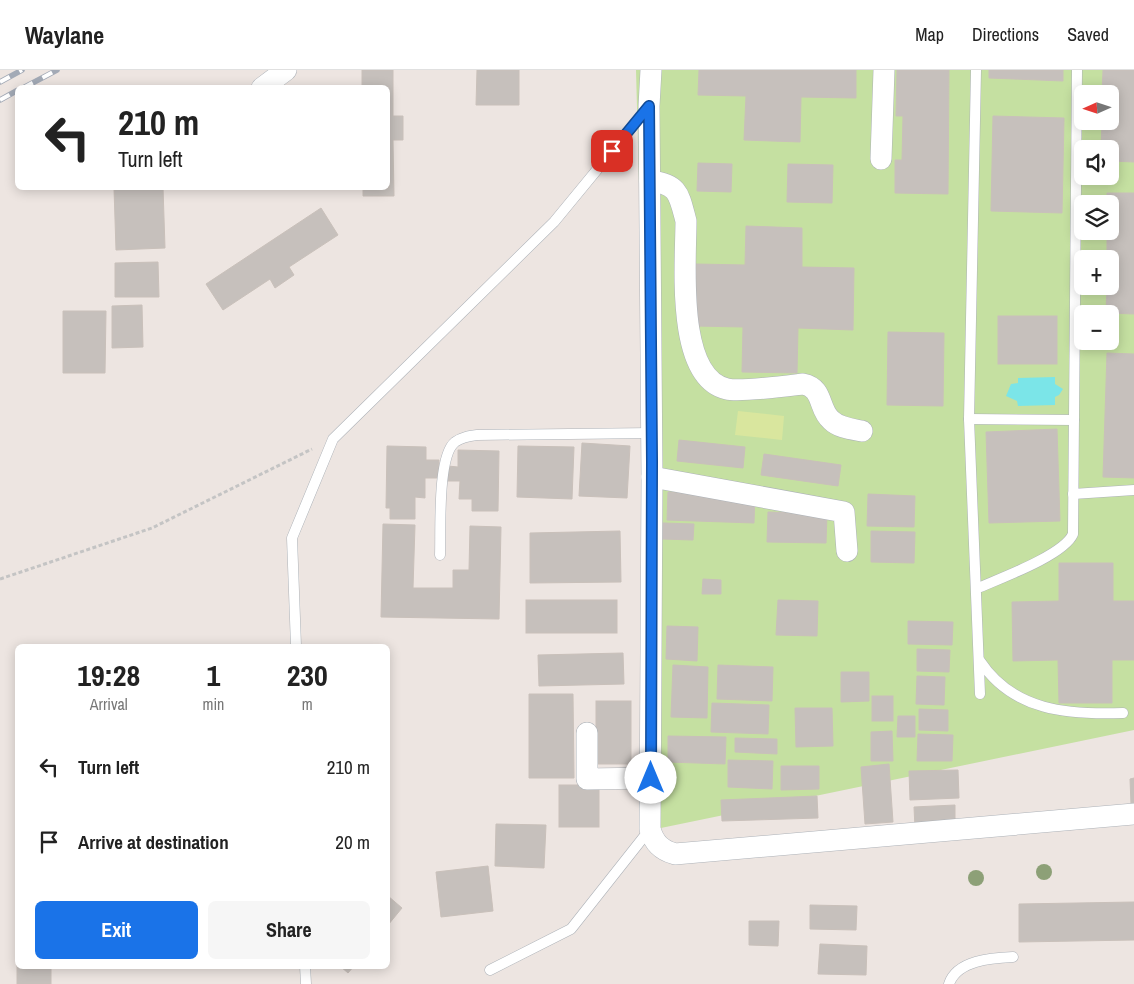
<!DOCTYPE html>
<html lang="en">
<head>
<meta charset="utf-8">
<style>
	body { margin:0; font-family:"Archivo Narrow",sans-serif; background:#f6f6f6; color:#222; height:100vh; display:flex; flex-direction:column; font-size:19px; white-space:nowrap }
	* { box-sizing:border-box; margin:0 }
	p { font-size:16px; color:#767676 }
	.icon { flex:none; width:28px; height:28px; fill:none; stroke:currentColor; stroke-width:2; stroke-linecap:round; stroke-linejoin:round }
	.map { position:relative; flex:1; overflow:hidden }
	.side { position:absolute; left:15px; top:574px; width:375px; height:325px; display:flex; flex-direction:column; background:#fff; border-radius:8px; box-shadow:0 2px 12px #0003 }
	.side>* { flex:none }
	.top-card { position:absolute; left:15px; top:15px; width:375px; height:105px; border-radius:8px; box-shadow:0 2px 12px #0003; background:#fff; color:#222; overflow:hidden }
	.needle { width:32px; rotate:267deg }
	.fabs { position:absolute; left:1074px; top:15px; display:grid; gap:10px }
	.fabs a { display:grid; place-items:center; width:45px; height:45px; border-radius:8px; background:#fff; box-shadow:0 2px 12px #0003; font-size:25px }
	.pin { position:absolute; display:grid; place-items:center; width:42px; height:42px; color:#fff; margin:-21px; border-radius:10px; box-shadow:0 2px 8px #0006 }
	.me { position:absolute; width:55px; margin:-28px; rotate:0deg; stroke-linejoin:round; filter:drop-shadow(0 0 4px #0008) }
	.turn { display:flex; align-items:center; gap:18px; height:105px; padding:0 20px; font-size:22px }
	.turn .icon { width:65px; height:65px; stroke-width:2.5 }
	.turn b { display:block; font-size:35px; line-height:42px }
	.eta { display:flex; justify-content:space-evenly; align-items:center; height:85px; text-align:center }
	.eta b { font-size:30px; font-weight:700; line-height:35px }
	.action { display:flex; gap:10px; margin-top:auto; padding:10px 20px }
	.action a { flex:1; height:58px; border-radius:8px; background:#1a73e8; color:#fff; font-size:20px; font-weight:700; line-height:58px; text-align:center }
	.action a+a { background:#f6f6f6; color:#222 }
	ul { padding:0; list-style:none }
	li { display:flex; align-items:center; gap:15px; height:75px; padding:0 20px }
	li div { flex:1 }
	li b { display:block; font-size:19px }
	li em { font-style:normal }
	header { display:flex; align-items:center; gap:30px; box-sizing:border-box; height:70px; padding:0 25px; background:#fff; border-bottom:1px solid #e0e0e0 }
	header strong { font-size:24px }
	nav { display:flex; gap:28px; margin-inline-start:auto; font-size:18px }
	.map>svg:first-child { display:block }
</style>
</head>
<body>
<header>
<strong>Waylane</strong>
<nav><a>Map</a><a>Directions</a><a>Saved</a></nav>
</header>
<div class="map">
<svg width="1134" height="914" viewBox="0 0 1134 914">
	<rect width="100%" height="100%" fill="#ede5e1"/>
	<!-- green -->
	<path fill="#c5e0a1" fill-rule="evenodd" d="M636 0H1134V660L656 759ZM1082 24H1110V51H1082ZM1082 79H1110V106H1082ZM1082 134H1110V161H1082ZM1082 189H1110V216H1082ZM1082 244H1110V271H1082Z"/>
	<!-- pitch -->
	<path fill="#d9e69e" d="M738 341 784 346 782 370 735 365Z"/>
	<!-- water -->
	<path fill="#7be5e8" d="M1055 307V314L1063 319 1059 325 1055 327V335L1018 336 1017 331 1006 326 1011 314 1018 313V308Z"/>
	<!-- building -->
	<g fill="#c6c0bc" stroke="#c9c0ba">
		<path d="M362 0H393V46H403V70H393L394 126H363V118H388V18H362Z"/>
		<path d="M477 0H519V35H476Z"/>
		<path d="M699 0H856V28L801 27 800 72 744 70 746 26 698 25Z"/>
		<path d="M897 0H949L948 124 895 123V90H902L903 46H896Z"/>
		<path d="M989 0H1063V11L989 8Z"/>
		<path d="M1103 0H1134V92L1110 91V79H1101L1102 51H1110V24H1102Z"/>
		<path d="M993 46 1064 48 1062 143 991 141Z"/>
		<path d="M698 93 732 94 731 122 697 121Z"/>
		<path d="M788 94 833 95 832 133 787 132Z"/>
		<path d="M114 118H163L165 178 116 180Z"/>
		<path d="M1107 123H1134V244L1106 243 1107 216H1110V189H1107V161H1110V134H1107Z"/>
		<path d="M321 138 338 165 289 197 294 205 275 218 270 209 223 240 206 214Z"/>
		<path d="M746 156 802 158V197L854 198 853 260 798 258 797 303 742 302 743 257 695 256 696 194 745 195Z"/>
		<path d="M158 192 159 227H115V193Z"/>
		<path d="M142 235 143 277 112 278V236Z"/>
		<path d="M63 241H106L105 303H63Z"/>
		<rect x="998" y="246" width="59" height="48"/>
		<path d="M888 262 944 263 943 336 887 335Z"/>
		<path d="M1107 283 1134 284V408L1103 407Z"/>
		<path d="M1057 359 1060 451 989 453 986 362Z"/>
		<path d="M679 370 745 377 743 398 677 391Z"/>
		<path d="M582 373 630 376 627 428 579 426Z"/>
		<path d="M387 376 426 377V390H439L438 408H425V428L415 427V449H390V438H386Z"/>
		<path d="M518 376 574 377 572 429 517 427Z"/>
		<path d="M458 380 499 381 498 441H472V429H459L460 411H447L448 396 458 397Z"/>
		<path d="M764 384 841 395 838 416 761 405Z"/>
		<path d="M668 422 755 425 754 453 667 450Z"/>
		<path d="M868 424 915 426 914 457 867 456Z"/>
		<path d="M768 442 827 444 826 473 767 472Z"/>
		<path d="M663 453 694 454 693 470 662 469Z"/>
		<path d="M383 454 415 455 413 518H453V500H469L470 456 501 457 499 549 381 547Z"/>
		<path d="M620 461 621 512 530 513V463Z"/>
		<path d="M871 461 915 462 914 493 871 492Z"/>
		<path d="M1059 493H1113V531H1134V590H1112V633H1059L1058 590 1013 591 1012 532 1059 531Z"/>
		<path d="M703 509 721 510V524H702Z"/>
		<rect x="526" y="530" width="91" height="33"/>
		<path d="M778 530 818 531 817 566 776 565Z"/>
		<path d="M908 551 953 552 952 575 908 574Z"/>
		<path d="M667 556 698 557 697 591 666 589Z"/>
		<path d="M917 579 950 580 949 602 917 601Z"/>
		<path d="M623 583 624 614 539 616 538 585Z"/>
		<path d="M673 595 708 597 707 648 671 647Z"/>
		<path d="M718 595 773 597 772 631 717 629Z"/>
		<path d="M841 602H869V631L841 632Z"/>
		<path d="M917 606 945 607 944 635 916 634Z"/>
		<path d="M529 624H573L574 708H529Z"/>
		<rect x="872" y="626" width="21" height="25"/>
		<rect x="596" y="631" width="35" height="63"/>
		<path d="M712 633 769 635 768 664 711 662Z"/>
		<path d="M795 638H832L833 676 796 677Z"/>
		<path d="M919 639 948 640V661L919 660Z"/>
		<path d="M898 646H915V667H897Z"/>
		<path d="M892 661 893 691H871V662Z"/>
		<path d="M918 664 953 665 952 691H917Z"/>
		<path d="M668 666 726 667 725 694 668 692Z"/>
		<path d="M735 668 777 669V684L735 682Z"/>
		<path d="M728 690 773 691 772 719 728 717Z"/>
		<path d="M889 694 893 752 865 754 861 697Z"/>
		<path d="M781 696H819V719L781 720Z"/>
		<path d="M958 700 959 728 910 730 909 701Z"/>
		<path d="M1134 708V734H1131L1130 709Z"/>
		<rect x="559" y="715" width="40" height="42"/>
		<path d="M817 726 818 748 722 751 721 730Z"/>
		<path d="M955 735V756L915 758 914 737Z"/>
		<path d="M496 754 546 755 544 798 495 796Z"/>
		<path d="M488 796 493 841 441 847 436 802Z"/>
		<path d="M388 826 402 838 388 855Z"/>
		<path d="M1134 832V870L1019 872V834Z"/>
		<path d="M810 835 857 836 856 860 810 859Z"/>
		<path d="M749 851H779L778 876 749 875Z"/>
		<path d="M17 858 18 896H51V914H17Z"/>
		<path d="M820 874 867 876 866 905 818 904Z"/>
		<path d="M340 896H354L348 903Z"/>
	</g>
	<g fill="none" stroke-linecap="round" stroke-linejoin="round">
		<!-- lane casing -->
		<g stroke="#adb2b8" stroke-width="11">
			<g id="lane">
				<path d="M976 0 969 349 980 624"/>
				<path d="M969 349 1074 350"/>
				<path d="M1073 424 1134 420"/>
				<path d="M440 485C441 462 437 386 455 372 462 367 469 366 477 365L652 363"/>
				<path d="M978 518C1001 508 1064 485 1073 464L1077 0"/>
				<path d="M296 576 292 468 333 369 554 152 647 39"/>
				<path d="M980 591C1013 641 1068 645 1123 643"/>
				<path d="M305 896 306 914"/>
				<path d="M490 900 571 859 650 759"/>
				<path d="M949 914C957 890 992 888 1013 887"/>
			</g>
		</g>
		<!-- street casing -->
		<g stroke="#adb2b8" stroke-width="22">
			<g id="street">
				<path d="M651 0 649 36 652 407 650 759C654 773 661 780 675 784L1134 744"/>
				<path d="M262 18 286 0"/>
				<path d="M881 89 884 0"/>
				<path d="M650 111C679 114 679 125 686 151 686 191 675 307 727 319 740 322 786 316 803 314 824 318 818 339 831 350 839 358 851 359 862 361"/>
				<path d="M652 407 844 442 847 481"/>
				<path d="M587 663V709L651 708"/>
			</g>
		</g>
		<!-- path -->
		<path stroke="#c4c4c4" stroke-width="3" stroke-dasharray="4 2.5" stroke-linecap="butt" d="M0 509 152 458 312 379"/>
		<!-- lane -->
		<use href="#lane" stroke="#fff" stroke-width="10"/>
		<!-- street -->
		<use href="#street" stroke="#fff" stroke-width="21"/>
		<!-- rail casing -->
		<g stroke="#a3aab6" stroke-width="5.5">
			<g id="rail">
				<path d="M0 12 22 0"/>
				<path d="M23 18 57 0"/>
				<path d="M0 30 18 20"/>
			</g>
		</g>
		<!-- rail -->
		<use href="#rail" stroke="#fff" stroke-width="4" stroke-dasharray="11" stroke-linecap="butt"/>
	</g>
	<!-- trees -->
	<g fill="#8da077">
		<circle cx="1044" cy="802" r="8"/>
		<circle cx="976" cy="808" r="8"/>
	</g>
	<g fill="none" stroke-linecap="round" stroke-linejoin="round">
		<!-- route casing -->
		<g stroke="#114b97" stroke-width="12">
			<path id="route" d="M612 81 649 36 652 392 651 708"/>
		</g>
		<!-- route -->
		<use href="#route" stroke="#1a73e8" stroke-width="9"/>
	</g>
</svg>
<div class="fabs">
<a><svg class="needle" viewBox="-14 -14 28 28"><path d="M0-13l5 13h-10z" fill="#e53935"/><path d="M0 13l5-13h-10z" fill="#767676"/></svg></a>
<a><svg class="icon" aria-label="sound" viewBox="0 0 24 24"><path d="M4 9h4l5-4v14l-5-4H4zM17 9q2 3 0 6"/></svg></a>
<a><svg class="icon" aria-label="layers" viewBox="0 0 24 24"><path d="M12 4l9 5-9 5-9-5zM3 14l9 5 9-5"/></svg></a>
<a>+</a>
<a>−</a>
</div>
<div class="pin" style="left:612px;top:81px;background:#d93025"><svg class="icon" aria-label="arrive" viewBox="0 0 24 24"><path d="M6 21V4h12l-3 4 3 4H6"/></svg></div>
<svg class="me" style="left:651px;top:708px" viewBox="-20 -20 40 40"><circle r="19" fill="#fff"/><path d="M0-13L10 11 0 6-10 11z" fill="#1a73e8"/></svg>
<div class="top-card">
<div class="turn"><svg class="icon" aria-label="left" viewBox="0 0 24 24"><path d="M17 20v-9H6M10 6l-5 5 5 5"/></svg><div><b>210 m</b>Turn left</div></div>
</div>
<section class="side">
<div class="eta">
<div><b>19:28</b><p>Arrival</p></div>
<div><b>1</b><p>min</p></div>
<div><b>230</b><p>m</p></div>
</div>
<ul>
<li><svg class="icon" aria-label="left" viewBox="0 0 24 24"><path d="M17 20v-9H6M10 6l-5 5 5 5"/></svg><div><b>Turn left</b></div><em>210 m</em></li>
<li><svg class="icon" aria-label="arrive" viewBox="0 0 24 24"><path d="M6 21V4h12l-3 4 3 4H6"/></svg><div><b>Arrive at destination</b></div><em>20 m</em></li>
</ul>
<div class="action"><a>Exit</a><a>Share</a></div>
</section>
</div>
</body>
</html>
